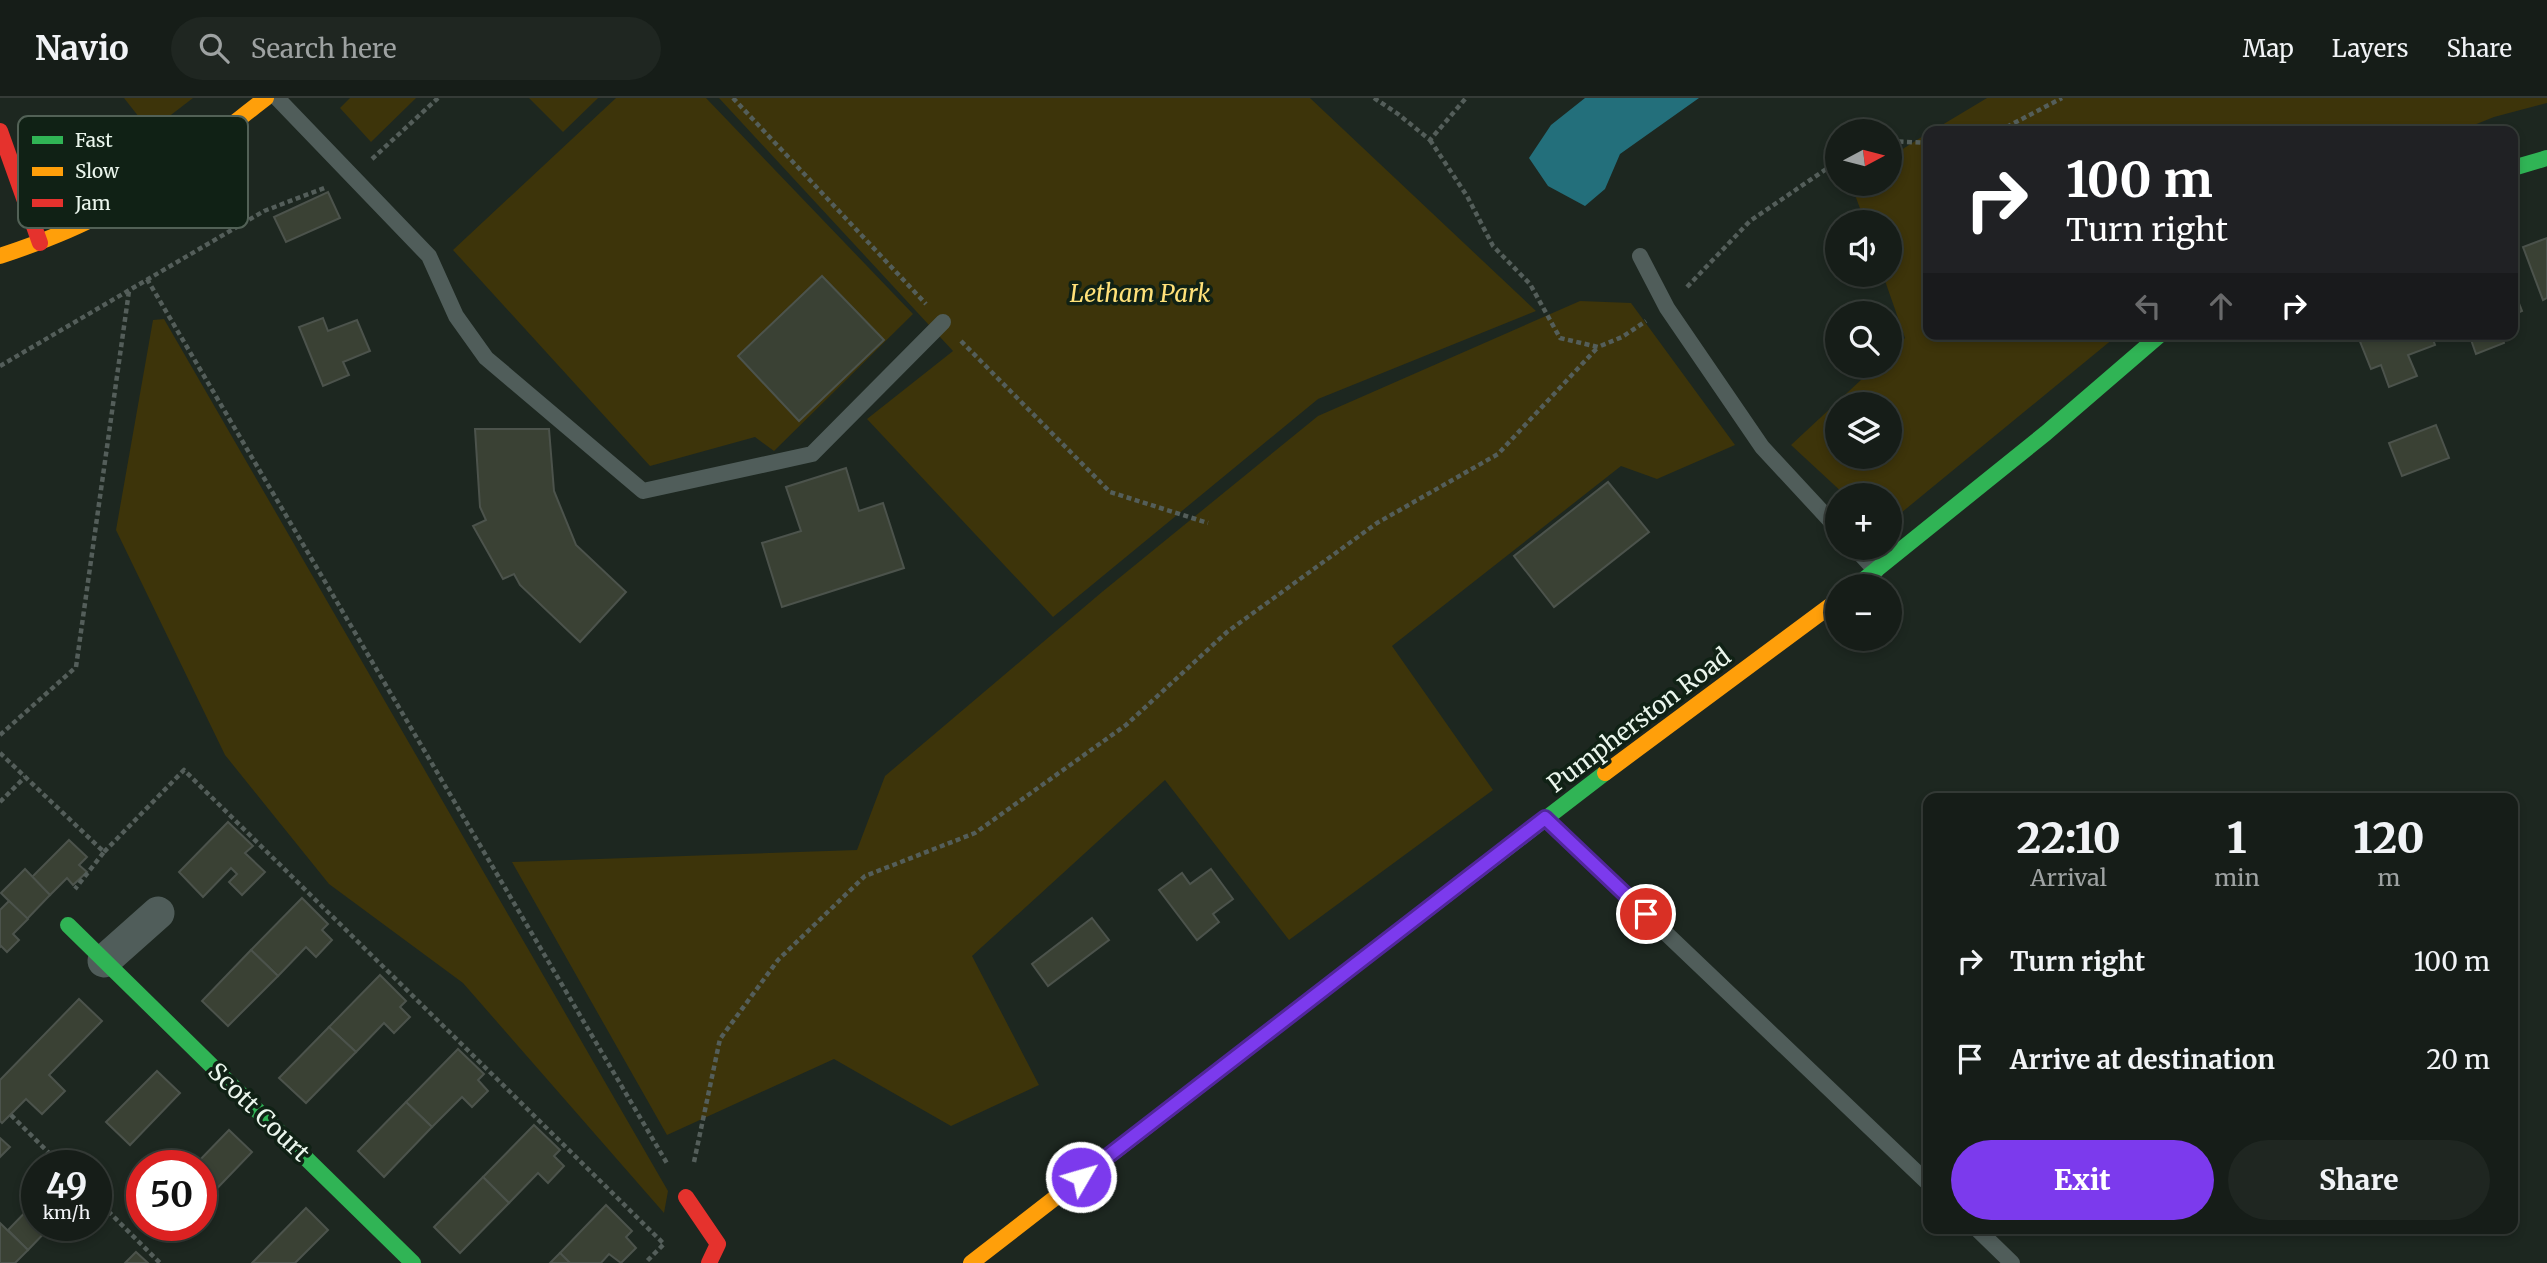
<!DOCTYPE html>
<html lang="en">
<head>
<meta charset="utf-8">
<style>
	body { margin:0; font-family:Merriweather,serif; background:#1f2621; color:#f1f3f6; height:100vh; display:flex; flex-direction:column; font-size:26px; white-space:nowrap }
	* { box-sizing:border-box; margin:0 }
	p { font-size:23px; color:#9ea2a2 }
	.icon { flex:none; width:38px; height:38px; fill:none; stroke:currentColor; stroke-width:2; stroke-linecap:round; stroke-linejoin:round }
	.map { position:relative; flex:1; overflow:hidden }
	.side { position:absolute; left:1923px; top:695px; width:595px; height:441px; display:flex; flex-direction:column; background:#161d18; border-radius:14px; box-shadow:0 4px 10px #0003,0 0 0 2px #353b37 }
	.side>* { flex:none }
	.banner { position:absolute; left:1923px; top:28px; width:595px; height:214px; border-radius:14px; box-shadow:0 4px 10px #0003,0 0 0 2px #353b37; background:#202124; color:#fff; overflow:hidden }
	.needle { width:46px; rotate:83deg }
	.buttons { position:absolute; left:1825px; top:21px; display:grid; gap:14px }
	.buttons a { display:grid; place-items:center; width:77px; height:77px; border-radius:50%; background:#161d18; box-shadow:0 4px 10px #0003,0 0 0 2px #353b37; font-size:35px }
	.speed { position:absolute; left:21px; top:1052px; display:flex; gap:14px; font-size:35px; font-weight:700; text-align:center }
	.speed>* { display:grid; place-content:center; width:91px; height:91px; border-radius:50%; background:#161d18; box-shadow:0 4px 10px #0003,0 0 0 2px #353b37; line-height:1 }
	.speed small { font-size:18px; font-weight:400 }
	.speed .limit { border:10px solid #d22; background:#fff; color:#111 }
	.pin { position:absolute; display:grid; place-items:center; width:60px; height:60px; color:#fff; margin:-30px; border:4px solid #fff; border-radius:50%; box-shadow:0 2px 7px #0007 }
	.me { position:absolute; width:77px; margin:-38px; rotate:52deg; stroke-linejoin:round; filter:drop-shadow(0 0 5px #0008) }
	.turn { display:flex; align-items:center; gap:24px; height:147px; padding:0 28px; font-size:32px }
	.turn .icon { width:91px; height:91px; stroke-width:2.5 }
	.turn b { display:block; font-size:49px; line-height:60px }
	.lanes { display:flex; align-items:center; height:66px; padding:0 28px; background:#0003; justify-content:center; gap:35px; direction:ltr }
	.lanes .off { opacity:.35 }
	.eta { display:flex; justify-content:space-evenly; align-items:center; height:119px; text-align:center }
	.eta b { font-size:42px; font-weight:800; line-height:49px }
	.primary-button { display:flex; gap:14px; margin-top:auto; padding:14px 28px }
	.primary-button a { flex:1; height:80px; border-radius:42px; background:#7c3aed; color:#fff; font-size:28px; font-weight:800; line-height:80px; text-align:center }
	.primary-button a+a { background:#1f2621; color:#f1f3f6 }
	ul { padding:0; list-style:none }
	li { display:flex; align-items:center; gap:21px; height:98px; padding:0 28px }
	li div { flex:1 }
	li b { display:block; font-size:26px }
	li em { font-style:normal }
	header { display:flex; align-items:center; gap:42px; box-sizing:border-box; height:98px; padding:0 35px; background:#161d18; border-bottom:2px solid #353b37 }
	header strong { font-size:33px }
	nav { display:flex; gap:38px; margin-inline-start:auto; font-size:24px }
	.search { width:490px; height:63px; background:#1f2621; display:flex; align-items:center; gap:18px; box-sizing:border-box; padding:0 24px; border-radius:38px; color:#9ea2a2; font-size:26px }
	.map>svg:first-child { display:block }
</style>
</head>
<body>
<header>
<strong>Navio</strong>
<div class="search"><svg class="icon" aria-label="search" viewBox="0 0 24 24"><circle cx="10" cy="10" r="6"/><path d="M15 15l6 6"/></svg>Search here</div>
<nav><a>Map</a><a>Layers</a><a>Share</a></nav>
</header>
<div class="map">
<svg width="2547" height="1165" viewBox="0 0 2547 1165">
	<rect width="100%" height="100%" fill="#1d2720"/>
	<!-- green -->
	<g fill="#3d340a" fill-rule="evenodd">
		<path d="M124 0H193L150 33Z"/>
		<path d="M350 0H416L371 44 340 10Z"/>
		<path d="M529 0H598L563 34Z"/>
		<path d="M616 0H706L913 216 774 353 755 339 650 368 453 152Z"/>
		<path d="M719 0H1310L1536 213 1318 301 1053 519 867 321 953 253Z"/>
		<path d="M1987 0H2547V5L2494 19 2459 33H1932Z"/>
		<path d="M1928 35V236H2119L1890 424V397H1845L1791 347 1876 268H1890V255L1905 240 1883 177H1890V124H1865L1851 86H1890V59ZM1838 306H1890V359H1838Z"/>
		<path d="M1580 203 1631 205 1735 347 1657 381 1621 368 1392 548 1493 692 1289 842 1165 682 972 858 1039 987 951 1028 834 961 667 1037 512 764 857 752 885 678 1102 494 1318 318Z"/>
		<path d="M164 221 668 1093 664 1115 463 885 329 786 225 657 116 432 153 222Z"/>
	</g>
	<!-- water -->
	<path fill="#236f7b" d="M1585 0H1699L1620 56 1605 91 1585 108 1548 88 1529 60 1551 27Z"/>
	<!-- building -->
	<g fill="#3a4134" stroke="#4c534c" stroke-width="2">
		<path d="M328 94 340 120 286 144 274 119Z"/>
		<path d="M2547 140V200L2543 202 2523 149Z"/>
		<path d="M822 178 884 242 799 323 738 258Z"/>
		<path d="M2513 190 2522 213 2513 217Z"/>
		<path d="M323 220 328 233 357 222 370 253 343 264 349 277 323 288 299 229Z"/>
		<path d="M2357 236H2431L2435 247 2408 257 2417 278 2389 289 2381 267 2371 271Z"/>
		<path d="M2469 236H2501L2504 245 2476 256Z"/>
		<path d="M2436 327 2449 360 2402 378 2389 345Z"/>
		<path d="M475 331H549L554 393 576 447 626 494 580 544 520 487 514 476 503 481 473 428 486 422 480 409Z"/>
		<path d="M846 370 859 413 883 405 904 470 782 509 762 445 801 433 786 389Z"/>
		<path d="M1608 384 1649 434 1554 509 1514 458Z"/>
		<path d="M228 724 253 748 245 755 265 774 242 797 229 784 237 776 231 770 203 799 179 774Z"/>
		<path d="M69 742 87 759 79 767 87 774 73 787 67 780 50 797 32 779Z"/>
		<path d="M25 771 50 797 27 821 1 795Z"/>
		<path d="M1211 771 1233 801 1213 816 1219 824 1197 842 1159 792 1182 775 1190 786Z"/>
		<path d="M302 800 328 826 322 832 332 842 316 859 306 849 278 878 251 852Z"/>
		<path d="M9 803 28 821 13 836 19 842 7 854 1 848 0 849V812Z"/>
		<path d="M1092 820 1109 842 1048 888 1032 866Z"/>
		<path d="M251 852 278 878 228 928 202 903Z"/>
		<path d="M380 877 406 903 400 909 410 919 394 935 384 925 356 954 329 929Z"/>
		<path d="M79 901 102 923 49 977 65 993 42 1016 26 1001 2 1025 0 1023V982Z"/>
		<path d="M329 929 356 954 306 1005 279 980Z"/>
		<path d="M458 951 484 976 478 982 488 993 472 1009 462 999 432 1029 406 1004Z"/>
		<path d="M157 973 180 995 130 1047 106 1024Z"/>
		<path d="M406 1004 432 1029 384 1079 358 1053Z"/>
		<path d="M534 1027 560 1052 554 1058 564 1068 548 1085 538 1075 509 1105 483 1079Z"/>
		<path d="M229 1032 252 1054 202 1106 201 1068H194Z"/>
		<path d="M0 1040 10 1049 0 1059Z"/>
		<path d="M483 1079 509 1105 460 1155 434 1129Z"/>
		<path d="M37 1102V1127H52L28 1152 8 1132Z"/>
		<path d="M606 1107 632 1133 626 1139 636 1150 621 1165 609 1156 601 1165H570L560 1155Z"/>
		<path d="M306 1110 328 1132 295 1165H252Z"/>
		<path d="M0 1125 28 1152 15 1165H0Z"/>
		<path d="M66 1127H83L75 1136Z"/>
		<path d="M136 1154 148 1165H125Z"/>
		<path d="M560 1155 570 1165H550Z"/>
	</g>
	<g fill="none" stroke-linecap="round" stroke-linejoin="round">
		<!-- path -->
		<g stroke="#545e5a" stroke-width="4.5" stroke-dasharray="5 3.5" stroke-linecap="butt">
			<path d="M733 0 926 206"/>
			<path d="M1374 0 1398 16 1430 42 1466 0"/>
			<path d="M1999 33 2062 0"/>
			<path d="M1430 42 1467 98 1493 148 1530 186 1560 240 1598 249 1622 239 1646 223"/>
			<path d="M1890 43 1928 45"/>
			<path d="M372 61 438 0"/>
			<path d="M147 181 668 1067"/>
			<path d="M1687 189 1750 123 1838 63"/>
			<path d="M961 243 1110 394 1208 425"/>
			<path d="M0 268 264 113 327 89"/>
			<path d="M0 637 76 569 129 193"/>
			<path d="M0 655 104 754 75 791"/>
			<path d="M0 704 25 679"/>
			<path d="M104 754 184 672 664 1146 645 1165"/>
			<path d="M11 1017 62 1068"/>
			<path d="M694 1064 720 941 778 862 865 778 975 735 1126 627 1227 534 1377 425 1498 356 1598 249"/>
			<path d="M96 1101 160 1165"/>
		</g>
		<!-- lane -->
		<g stroke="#505d5a" stroke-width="16">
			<path d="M277 0 429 158 456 218 486 260 643 393 812 356 943 224"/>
			<path d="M1640 158 1667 210 1762 349 1838 431"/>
			<path d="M1855 450 1876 473"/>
			<path d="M1545 720 1928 1085"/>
			<path d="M1976 1130 2012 1165"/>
		</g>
		<!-- street -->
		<path stroke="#505d5a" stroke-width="33" d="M104 863 158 815"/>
		<!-- fast -->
		<g stroke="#30b455" stroke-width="16">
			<path d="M2513 70 2547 60"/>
			<path d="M1856 488 2046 335 2161 236"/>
			<path d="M68 827 413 1165"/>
			<path d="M1311 901 1605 675"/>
		</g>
		<!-- slow -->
		<g stroke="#ff9f0a" stroke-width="16">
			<path d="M0 158C36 146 71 133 104 115 162 83 214 40 266 0"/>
			<path d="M1605 675 1838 502"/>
			<path d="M971 1165 1311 901"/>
		</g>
		<!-- jam -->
		<g stroke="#e5322d" stroke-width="16">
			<path d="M0 33 40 145"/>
			<path d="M686 1099 718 1146 709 1165"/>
		</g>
	</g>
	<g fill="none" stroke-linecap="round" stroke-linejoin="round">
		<!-- route casing -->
		<g stroke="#51269a" stroke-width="18">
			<path id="route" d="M1081 1079 1545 720 1646 816"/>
		</g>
		<!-- route -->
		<use href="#route" stroke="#7c3aed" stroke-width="12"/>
	</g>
	<g text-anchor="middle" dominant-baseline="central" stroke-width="7" stroke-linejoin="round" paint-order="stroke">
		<!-- park labels -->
		<g font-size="24" font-style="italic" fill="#ffe179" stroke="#102115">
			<text x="1140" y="195">Letham Park</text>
		</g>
		<!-- street labels -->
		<g font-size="24" fill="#ebf6ed" stroke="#102115">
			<text transform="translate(1639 622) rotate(-37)">Pumpherston Road</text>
			<text transform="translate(259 1014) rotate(44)">Scott Court</text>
		</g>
	</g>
	<!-- legend -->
	<rect x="18" y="18" width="230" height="112" rx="10" fill="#102115" stroke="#526156" stroke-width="2"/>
	<rect x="32" y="38" width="31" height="8" fill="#30b455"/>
	<rect x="32" y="69" width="31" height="9" fill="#ff9f0a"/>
	<rect x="32" y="101" width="31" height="8" fill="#e5322d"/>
	<g font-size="19" fill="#ebf6ed">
		<text x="75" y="49">Fast</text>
		<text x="75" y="80">Slow</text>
		<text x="75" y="112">Jam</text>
	</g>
</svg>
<div class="buttons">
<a><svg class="needle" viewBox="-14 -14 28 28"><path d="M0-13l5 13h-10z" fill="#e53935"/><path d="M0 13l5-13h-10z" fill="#9ea2a2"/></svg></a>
<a><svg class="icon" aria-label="sound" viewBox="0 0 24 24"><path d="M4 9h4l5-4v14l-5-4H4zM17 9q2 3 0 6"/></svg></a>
<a><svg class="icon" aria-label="search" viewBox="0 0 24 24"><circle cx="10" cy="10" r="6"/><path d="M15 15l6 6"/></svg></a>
<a><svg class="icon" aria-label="layers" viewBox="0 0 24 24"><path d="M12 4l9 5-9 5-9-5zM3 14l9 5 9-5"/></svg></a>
<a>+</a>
<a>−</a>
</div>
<div class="speed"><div>49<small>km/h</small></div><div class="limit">50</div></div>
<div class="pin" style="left:1646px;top:816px;background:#d93025"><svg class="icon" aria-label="arrive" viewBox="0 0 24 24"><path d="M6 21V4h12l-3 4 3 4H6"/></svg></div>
<svg class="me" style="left:1081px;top:1079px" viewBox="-20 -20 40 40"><circle r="17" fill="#7c3aed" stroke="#fff" stroke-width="3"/><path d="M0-11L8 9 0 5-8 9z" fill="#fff"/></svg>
<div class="banner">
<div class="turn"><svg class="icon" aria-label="right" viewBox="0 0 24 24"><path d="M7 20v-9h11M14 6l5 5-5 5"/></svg><div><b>100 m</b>Turn right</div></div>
<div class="lanes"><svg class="icon off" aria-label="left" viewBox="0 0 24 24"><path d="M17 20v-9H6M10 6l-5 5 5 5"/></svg><svg class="icon off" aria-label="ahead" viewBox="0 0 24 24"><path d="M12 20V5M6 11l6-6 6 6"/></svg><svg class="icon" aria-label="right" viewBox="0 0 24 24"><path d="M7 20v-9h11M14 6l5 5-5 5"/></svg></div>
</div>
<section class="side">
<div class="eta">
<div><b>22:10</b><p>Arrival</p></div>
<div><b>1</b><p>min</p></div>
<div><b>120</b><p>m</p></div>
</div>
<ul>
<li><svg class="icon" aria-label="right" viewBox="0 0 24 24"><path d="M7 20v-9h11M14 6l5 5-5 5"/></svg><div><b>Turn right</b></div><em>100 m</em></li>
<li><svg class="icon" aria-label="arrive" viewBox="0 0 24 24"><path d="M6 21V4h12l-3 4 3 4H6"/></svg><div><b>Arrive at destination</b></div><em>20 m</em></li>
</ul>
<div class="primary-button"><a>Exit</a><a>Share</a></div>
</section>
</div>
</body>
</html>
